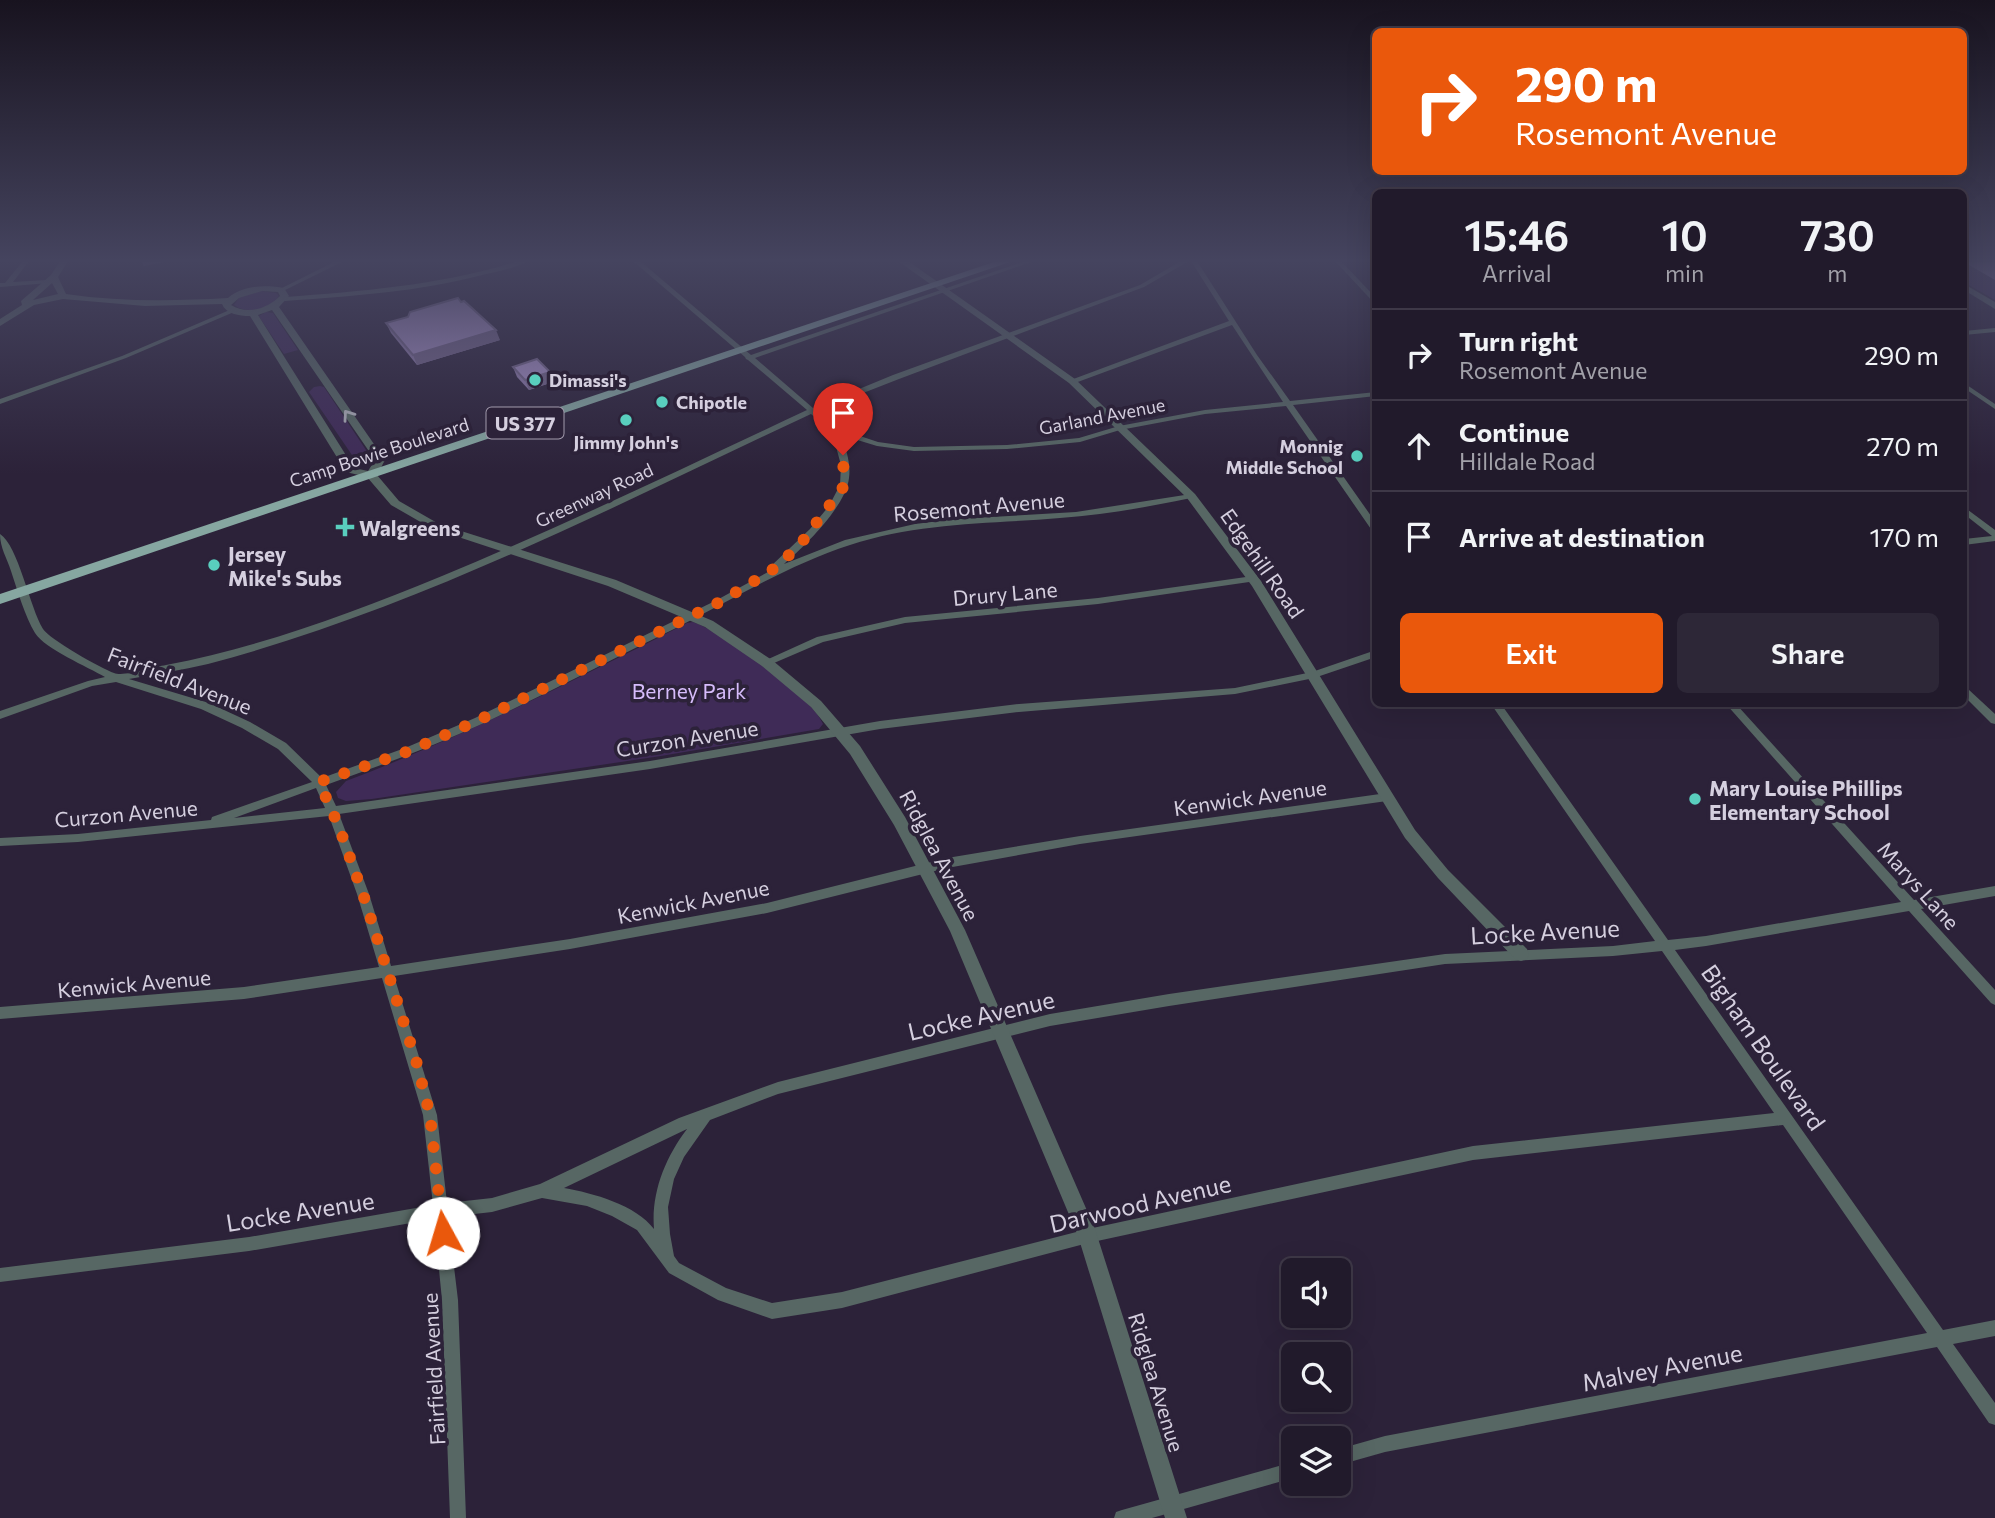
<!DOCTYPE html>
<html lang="en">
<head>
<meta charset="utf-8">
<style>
	body { margin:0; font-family:Commissioner,sans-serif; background:#2d2737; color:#f1f3f6; height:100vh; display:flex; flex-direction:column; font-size:26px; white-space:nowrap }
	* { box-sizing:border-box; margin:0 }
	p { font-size:23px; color:#a2a1a9 }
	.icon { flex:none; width:38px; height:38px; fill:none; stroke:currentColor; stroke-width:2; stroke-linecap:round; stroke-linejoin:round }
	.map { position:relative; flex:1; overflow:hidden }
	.panel { position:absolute; left:1372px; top:189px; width:595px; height:518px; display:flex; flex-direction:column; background:#211a2b; border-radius:10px; box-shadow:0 7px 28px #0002,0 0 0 2px #3e3847 }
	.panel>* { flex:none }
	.guide { position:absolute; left:1372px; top:28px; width:595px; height:147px; border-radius:10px; box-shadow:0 7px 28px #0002,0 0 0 2px #3e3847; background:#ea580c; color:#fff; overflow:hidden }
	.tools { position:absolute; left:1281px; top:1258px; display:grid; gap:14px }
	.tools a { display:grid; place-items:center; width:70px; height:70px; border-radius:10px; background:#211a2b; box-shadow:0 7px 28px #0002,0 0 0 2px #3e3847; font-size:35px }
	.pin { position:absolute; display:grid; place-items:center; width:60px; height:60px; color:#fff; margin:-72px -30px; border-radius:50% 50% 50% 0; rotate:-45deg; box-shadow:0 0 7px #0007 }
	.pin .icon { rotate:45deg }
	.me { position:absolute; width:77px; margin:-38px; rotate:354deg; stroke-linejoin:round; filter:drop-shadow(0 0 5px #0008) }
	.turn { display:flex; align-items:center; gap:24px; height:147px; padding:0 28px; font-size:32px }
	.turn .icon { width:91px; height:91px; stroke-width:2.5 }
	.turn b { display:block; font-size:49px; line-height:60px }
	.eta { display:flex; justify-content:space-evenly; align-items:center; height:119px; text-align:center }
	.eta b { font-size:42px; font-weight:600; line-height:49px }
	.button { display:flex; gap:14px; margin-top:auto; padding:14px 28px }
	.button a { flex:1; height:80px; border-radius:10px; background:#ea580c; color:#fff; font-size:28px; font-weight:600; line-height:80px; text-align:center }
	.button a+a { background:#2d2737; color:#f1f3f6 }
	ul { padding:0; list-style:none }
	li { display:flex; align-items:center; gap:21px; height:91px; padding:0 28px; border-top:2px solid #3e3847 }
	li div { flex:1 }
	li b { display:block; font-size:26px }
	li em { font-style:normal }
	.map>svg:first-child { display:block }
</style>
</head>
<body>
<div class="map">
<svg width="1995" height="1518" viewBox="0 0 1995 1518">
	<rect width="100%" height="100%" fill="#2c2239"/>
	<!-- green -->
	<g fill="#3f2b57">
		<path d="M1964 261H1995V300L1964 282Z"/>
		<path d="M261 291 276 293 279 296C270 309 247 315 234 305L239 298Z"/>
		<path d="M266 312 273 313 298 350 284 354 260 318 259 316Z"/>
		<path d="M320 386 324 387 368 453 359 458H354L309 392 314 387Z"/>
		<path d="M693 622C724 633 811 695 823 724L819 729 661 756 372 799 346 801 338 798 336 792 346 781C463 737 575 680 687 623Z"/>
	</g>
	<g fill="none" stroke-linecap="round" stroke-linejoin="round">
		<!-- minor -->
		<g fill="#576764" fill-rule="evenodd">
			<path d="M23 261H29L13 282 47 280 50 282 49 283 0 287V283H5Z"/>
			<path d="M336 261H344L283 291 278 290Z"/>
			<path d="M518 261H528C515 268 497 272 482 275 418 292 351 296 285 301L282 299 285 297C364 291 442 285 518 261Z"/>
			<path d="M633 261H640L751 355 1025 261H1034L755 358 813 408 893 375 1140 285 1181 261H1189L1144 287 899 379 817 411 839 429 878 442 914 447 1007 445 1079 438 1119 426 1205 410 1283 402 1232 325 1075 383 1068 381 1229 321 1191 261H1197L1257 355 1290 401 1376 392V396L1293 405 1376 523V532H1373L1286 406 1205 414 1120 430 1080 442 1007 449 914 451 877 446 841 435C846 449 851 463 849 478 846 506 805 546 784 564L845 540 915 524 956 519 1076 512 1191 494 1195 496 1191 498C1148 507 1104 515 1060 518 989 524 919 522 850 545 788 565 732 600 674 629 610 660 548 693 484 723 432 747 379 766 326 785L336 806 650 761 880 721 1019 704 1235 688 1312 672 1376 650V657L1314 678 1235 694 1019 712 880 729 650 769 339 814 369 894 391 966 570 939 767 903 947 858 1080 836 1387 793 1391 794 1392 797 1391 800 1387 801 1080 844 947 868 767 913 570 949 394 976 437 1115 447 1203 492 1198 540 1184 679 1118 778 1082 1050 1014 1169 994 1445 954 1613 946 1655 941 1491 704H1501L1668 940 1706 936 1901 902 1726 704H1736L1914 900 1995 886V896L1921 909 1995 990V1005L1991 1003 1909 911 1706 946 1675 950 1943 1330 1995 1320V1336L1953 1344 1995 1403V1425L1989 1423 1937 1347 1385 1452 1339 1465V1449L1385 1436 1927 1333 1783 1125 1473 1160 1088 1243 842 1308 772 1319 718 1300 669 1273 637 1230 612 1216 587 1206 542 1198 492 1212 448 1217 458 1300 466 1518H450L442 1300 434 1219 249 1251 0 1282V1268L249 1237 433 1205 423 1115 382 978 244 999 0 1019V1007L244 987 379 967 357 894 329 816 78 842 0 846V838L78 834 211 820 212 817 312 782 278 749 242 728 201 709 116 682 92 686 0 719V711L88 681 105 677C88 667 45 649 35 633 25 617 17 589 11 571 7 558 0 548 0 534 18 545 30 608 43 629 49 639 102 669 114 673 124 677 154 667 166 665 261 647 352 613 442 576 565 525 686 467 807 410L748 360 746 359 745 357ZM811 414 832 432 841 465 840 485 829 506 810 529 770 567 769 569 770 571 715 601 475 718 405 748 322 778 286 743 250 722 209 703 129 679C155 674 182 670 208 664 419 608 614 506 811 414ZM316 788 325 808 234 818ZM1662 951 1774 1113 1473 1146 1088 1229 842 1292 772 1303 726 1288 679 1263 674 1256 670 1234 668 1207 674 1179 684 1157 710 1120 778 1094 1050 1026 1169 1006 1445 964 1613 956ZM687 1129C665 1158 651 1193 654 1229 636 1205 593 1193 564 1188Z"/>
			<path d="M1335 261H1341L1376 298V305Z"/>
			<path d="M232 309 234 310V312L126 358 0 404V399L122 356Z"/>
			<path d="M1995 328V332L1964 335V331Z"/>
			<path d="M1964 383 1995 404V409L1964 388Z"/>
			<path d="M1964 507 1995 530V541L1964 545V539L1992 536 1964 514Z"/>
			<path d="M1253 576 1256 577V581L1098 604 905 623 823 642 767 666 762 663 764 661 817 637 905 617 1098 598Z"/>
			<path d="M1964 688 1968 689 1995 714V724L1991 723 1964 696Z"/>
			<path d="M1293 1462V1478L1152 1518H1114L1116 1512 1122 1510Z"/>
		</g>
		<!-- tertiary -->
		<g fill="#576764" fill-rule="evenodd">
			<path d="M60 261H68L58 277 66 294C120 302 174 301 228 298 243 285 266 285 284 288L289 296 279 307 385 460 377 475 399 501 439 524 616 580 713 621 772 660 821 701 860 746 905 817 965 930 1095 1229 1187 1518H1165L1078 1236 950 931 894 825 850 754 811 707 762 666 705 627 608 586 431 528 391 505 367 477 346 472 250 316C239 316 226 314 222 304L145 306 63 299 34 305 0 326V319L22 305 21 301 51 275ZM52 283 58 294 33 300ZM262 291 278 292 280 296C267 309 247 315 231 305L239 298ZM272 310 375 460 368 471 354 468 258 315Z"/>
			<path d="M898 261H908L1075 379 1195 494 1261 581 1415 830 1448 870 1527 949 1529 954 1527 959 1521 961 1515 959 1438 878 1405 838 1252 586 1187 498 1069 383Z"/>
			<path d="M1964 284 1995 302V309L1964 290Z"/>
		</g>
		<!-- primary -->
		<path fill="#86a7a1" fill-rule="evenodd" d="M997 261H1013L0 604V594Z"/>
	</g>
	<!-- wall -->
	<g fill="#927eae">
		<path d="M1964 261H1995V280L1964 262Z"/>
		<path d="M408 317 500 340 417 365 391 333 386 323Z"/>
		<path d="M513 367 553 382 529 390 517 377Z"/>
	</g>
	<!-- shaded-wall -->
	<g fill="#77678d">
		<path d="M141 261H169L144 266Z"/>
		<path d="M496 330 500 340 417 365 413 355Z"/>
		<path d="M550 372 553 382 529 390 525 380Z"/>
	</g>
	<!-- building -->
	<g fill="#aa93ca" stroke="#77678d" stroke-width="2">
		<path d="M458 298 461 302 464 301 496 330 413 355 386 323 408 317 410 312Z"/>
		<path d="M537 359 550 372 525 380 513 367Z"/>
	</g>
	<!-- one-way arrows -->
	<defs><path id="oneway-chevron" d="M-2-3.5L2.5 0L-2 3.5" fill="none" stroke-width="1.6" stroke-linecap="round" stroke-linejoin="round" transform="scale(1.75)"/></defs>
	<use stroke="#afb0ba" href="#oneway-chevron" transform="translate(348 415) rotate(-125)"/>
	<!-- sky -->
	<linearGradient id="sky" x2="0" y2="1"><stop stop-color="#18131f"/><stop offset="0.55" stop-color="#45445f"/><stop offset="1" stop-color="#45445f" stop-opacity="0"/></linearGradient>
	<rect width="1995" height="474" fill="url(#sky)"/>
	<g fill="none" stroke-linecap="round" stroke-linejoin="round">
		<!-- route -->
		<path stroke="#ea580c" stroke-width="12" stroke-dasharray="0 21.6" d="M443 1233 430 1115 417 1064 363 894 339 827 319 782 409 751 479 720 718 603 771 571 799 546 844 486 843 455"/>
	</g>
	<!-- markers -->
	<g fill="#59cebe" stroke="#2c2239" stroke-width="2.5">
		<circle cx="535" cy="380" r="7"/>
		<circle cx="662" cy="402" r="7"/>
		<circle cx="626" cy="420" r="7"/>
		<circle cx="1357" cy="456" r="7"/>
		<path d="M341.5 516.5h7v7h7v7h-7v7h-7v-7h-7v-7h7z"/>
		<circle cx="214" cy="565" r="7"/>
		<circle cx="1695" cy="799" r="7"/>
	</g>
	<g text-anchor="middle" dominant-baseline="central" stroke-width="7" stroke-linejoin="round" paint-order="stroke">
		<!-- far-poi labels -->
		<g font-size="18" font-weight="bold" fill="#d5cfdf" stroke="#2c2239" text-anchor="start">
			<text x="549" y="380">Dimassi's</text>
			<text x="676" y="402">Chipotle</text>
			<text x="626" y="442" text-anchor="middle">Jimmy John's</text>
			<text x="1343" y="446" text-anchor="end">Monnig<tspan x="1343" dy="21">Middle School</tspan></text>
		</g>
		<!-- far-street labels -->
		<g font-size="18" fill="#d5cfdf" stroke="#2c2239">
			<text transform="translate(1102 416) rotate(-11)">Garland Avenue</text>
			<text transform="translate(379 452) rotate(-18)">Camp Bowie Boulevard</text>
			<text transform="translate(594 495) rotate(-25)">Greenway Road</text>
		</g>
		<!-- shield labels -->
		<rect fill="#2c2239" stroke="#a29bad" stroke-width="2" x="486.5" y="407.5" width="77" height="31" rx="5"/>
		<g font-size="19" font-weight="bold" fill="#d5cfdf">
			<text x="525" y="423">US 377</text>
		</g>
		<!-- street labels -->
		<g font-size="21" fill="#d5cfdf" stroke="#2c2239">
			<text transform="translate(979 506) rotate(-5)">Rosemont Avenue</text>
			<text transform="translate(1263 563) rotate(55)">Edgehill Road</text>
			<text transform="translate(1005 593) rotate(-5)">Drury Lane</text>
			<text transform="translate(180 680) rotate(21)">Fairfield Avenue</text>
			<text transform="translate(687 738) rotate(-9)">Curzon Avenue</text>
			<text transform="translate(1250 797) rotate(-8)">Kenwick Avenue</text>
			<text transform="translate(126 813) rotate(-5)">Curzon Avenue</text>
			<text transform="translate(940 855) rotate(62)">Ridglea Avenue</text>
			<text transform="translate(1919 885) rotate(48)">Marys Lane</text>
			<text transform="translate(693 901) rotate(-11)">Kenwick Avenue</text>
			<text transform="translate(134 983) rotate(-5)">Kenwick Avenue</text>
			<text transform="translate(433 1369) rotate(-93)">Fairfield Avenue</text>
			<text transform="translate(1157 1382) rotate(73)">Ridglea Avenue</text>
		</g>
		<!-- poi labels -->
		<g font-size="21" font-weight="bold" fill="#d5cfdf" stroke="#2c2239" text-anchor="start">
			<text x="359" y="527">Walgreens</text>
			<text x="228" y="553">Jersey<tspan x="228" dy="24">Mike's Subs</tspan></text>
			<text x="1709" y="787">Mary Louise Phillips<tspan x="1709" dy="24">Elementary School</tspan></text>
		</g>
		<!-- park labels -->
		<g font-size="21" fill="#d6bcfb" stroke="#2c2239">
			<text x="689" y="690">Berney Park</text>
		</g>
		<!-- near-street labels -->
		<g font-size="24" fill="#d5cfdf" stroke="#2c2239">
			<text transform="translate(1545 931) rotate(-3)">Locke Avenue</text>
			<text transform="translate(981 1015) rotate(-13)">Locke Avenue</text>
			<text transform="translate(1764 1047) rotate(55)">Bigham Boulevard</text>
			<text transform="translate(1140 1203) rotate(-13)">Darwood Avenue</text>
			<text transform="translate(300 1211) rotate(-9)">Locke Avenue</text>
			<text transform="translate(1662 1367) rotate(-11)">Malvey Avenue</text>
		</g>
	</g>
</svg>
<div class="tools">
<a><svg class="icon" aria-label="sound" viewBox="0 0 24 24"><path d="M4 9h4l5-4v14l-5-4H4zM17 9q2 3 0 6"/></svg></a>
<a><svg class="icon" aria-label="search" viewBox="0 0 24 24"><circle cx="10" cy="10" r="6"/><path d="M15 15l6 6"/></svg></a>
<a><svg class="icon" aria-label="layers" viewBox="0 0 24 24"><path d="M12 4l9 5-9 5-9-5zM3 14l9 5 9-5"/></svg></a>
</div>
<div class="pin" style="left:843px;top:455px;background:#d93025"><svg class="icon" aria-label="arrive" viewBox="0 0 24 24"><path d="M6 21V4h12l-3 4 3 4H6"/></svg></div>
<svg class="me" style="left:443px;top:1233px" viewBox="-20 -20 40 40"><circle r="19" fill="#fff"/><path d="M0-13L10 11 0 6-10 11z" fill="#ea580c"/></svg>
<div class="guide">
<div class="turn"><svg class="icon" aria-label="right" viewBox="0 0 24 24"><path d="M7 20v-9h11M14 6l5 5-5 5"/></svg><div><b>290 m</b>Rosemont Avenue</div></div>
</div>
<section class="panel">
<div class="eta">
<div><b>15:46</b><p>Arrival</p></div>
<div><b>10</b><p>min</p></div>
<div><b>730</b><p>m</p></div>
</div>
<ul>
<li><svg class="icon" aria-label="right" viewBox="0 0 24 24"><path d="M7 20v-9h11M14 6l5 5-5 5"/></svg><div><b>Turn right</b><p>Rosemont Avenue</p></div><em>290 m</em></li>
<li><svg class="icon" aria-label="ahead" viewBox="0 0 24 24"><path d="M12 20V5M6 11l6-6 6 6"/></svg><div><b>Continue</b><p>Hilldale Road</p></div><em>270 m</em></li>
<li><svg class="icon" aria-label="arrive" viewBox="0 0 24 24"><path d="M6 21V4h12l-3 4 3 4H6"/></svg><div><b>Arrive at destination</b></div><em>170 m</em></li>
</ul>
<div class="button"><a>Exit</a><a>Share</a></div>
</section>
</div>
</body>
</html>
